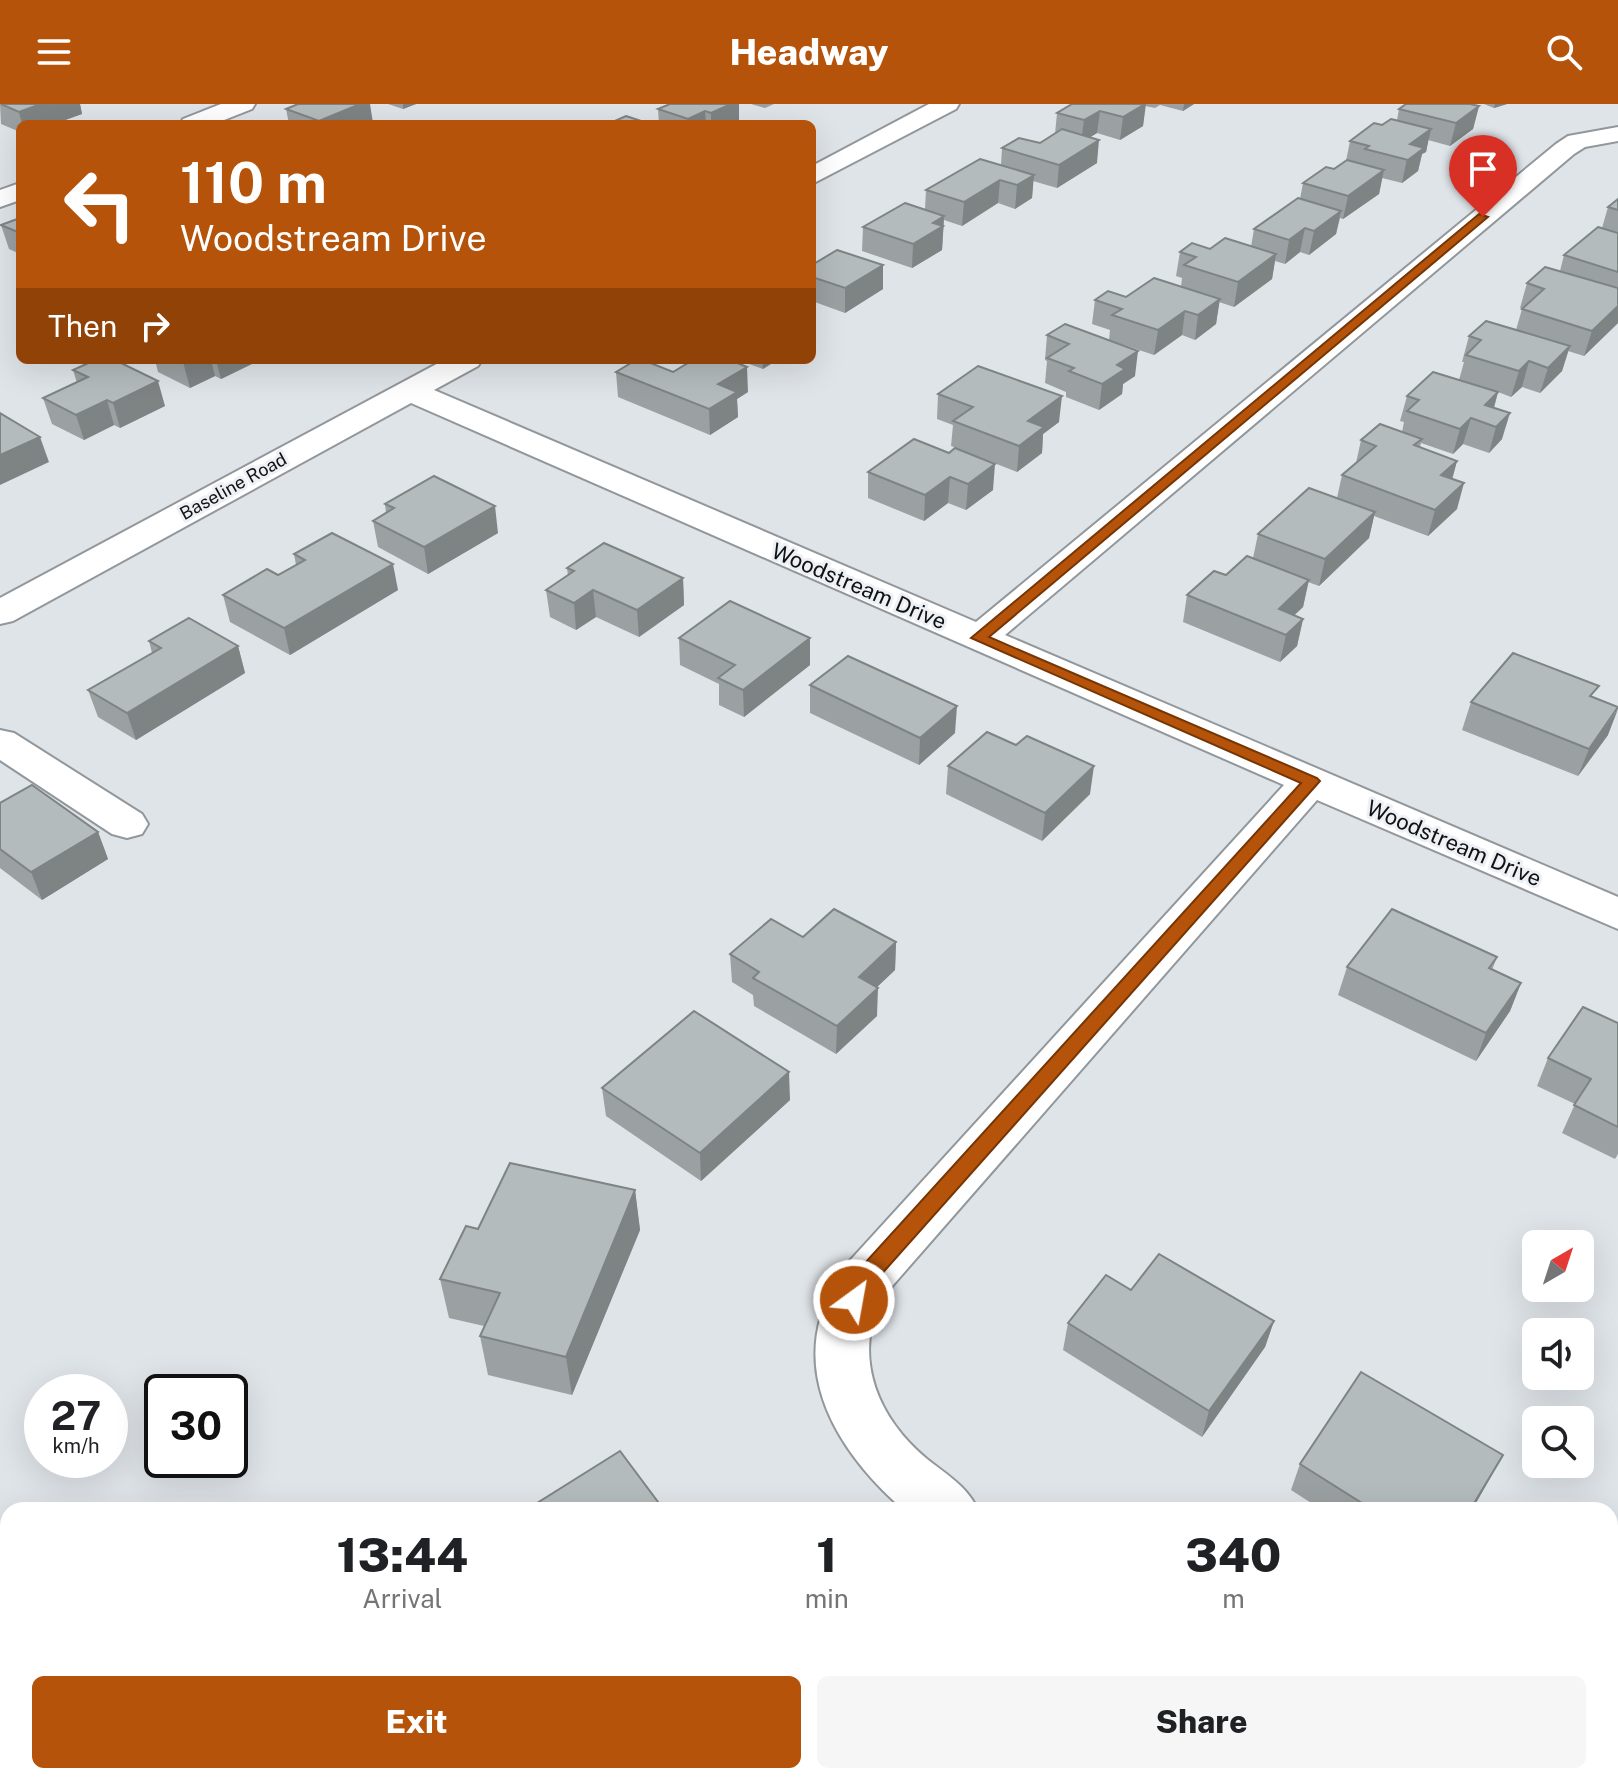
<!DOCTYPE html>
<html lang="en">
<head>
<meta charset="utf-8">
<style>
	body { margin:0; font-family:"Public Sans",sans-serif; background:#f6f6f6; color:#202124; height:100vh; display:flex; flex-direction:column; font-size:30px; white-space:nowrap }
	* { box-sizing:border-box; margin:0 }
	p { font-size:26px; color:#757577 }
	.icon { flex:none; width:44px; height:44px; fill:none; stroke:currentColor; stroke-width:2; stroke-linecap:round; stroke-linejoin:round }
	.map { position:relative; flex:1; overflow:hidden }
	.details { position:absolute; left:0px; top:1398px; width:1618px; height:282px; display:flex; flex-direction:column; background:#fff; border-radius:24px 24px 0 0; box-shadow:0 8px 32px #0002 }
	.details>* { flex:none }
	.hud { position:absolute; left:16px; top:16px; width:800px; height:244px; border-radius:12px; box-shadow:0 8px 32px #0002; background:#b45309; color:#fff; overflow:hidden }
	.needle { width:52px; rotate:39deg }
	.tools { position:absolute; left:1522px; top:1126px; display:grid; gap:16px }
	.tools a { display:grid; place-items:center; width:72px; height:72px; border-radius:12px; background:#fff; box-shadow:0 8px 32px #0002; font-size:40px }
	.speed { position:absolute; left:24px; top:1270px; display:flex; gap:16px; font-size:40px; font-weight:700; text-align:center }
	.speed>* { display:grid; place-content:center; width:104px; height:104px; border-radius:50%; background:#fff; box-shadow:0 8px 32px #0002; line-height:1 }
	.speed small { font-size:20px; font-weight:400 }
	.speed .limit { border:4px solid #111; border-radius:12px; background:#fff; color:#111 }
	.pin { position:absolute; display:grid; place-items:center; width:68px; height:68px; color:#fff; margin:-82px -34px; border-radius:50% 50% 50% 0; rotate:-45deg; box-shadow:0 0 8px #0007 }
	.pin .icon { rotate:45deg }
	.me { position:absolute; width:88px; margin:-44px; rotate:32deg; stroke-linejoin:round; filter:drop-shadow(0 0 6px #0008) }
	.turn { display:flex; align-items:center; gap:28px; height:168px; padding:0 32px; font-size:36px }
	.turn .icon { width:104px; height:104px; stroke-width:2.5 }
	.turn b { display:block; font-size:56px; line-height:68px }
	.then { display:flex; align-items:center; height:76px; padding:0 32px; background:#0003; gap:16px; font-size:30px }
	.eta { display:flex; justify-content:space-evenly; align-items:center; height:136px; text-align:center }
	.eta b { font-size:48px; font-weight:800; line-height:56px }
	.button { display:flex; gap:16px; margin-top:auto; padding:16px 32px }
	.button a { flex:1; height:92px; border-radius:12px; background:#b45309; color:#fff; font-size:32px; font-weight:800; line-height:92px; text-align:center }
	.button a+a { background:#f6f6f6; color:#202124 }
	header { display:flex; justify-content:space-between; align-items:center; height:104px; padding:0 32px; background:#b45309; color:#fff; font-size:36px; font-weight:800 }
	.map>svg:first-child { display:block }
</style>
</head>
<body>
<header><svg class="icon" aria-label="menu" viewBox="0 0 24 24"><path d="M4 6h16M4 12h16M4 18h16"/></svg>Headway<svg class="icon" aria-label="search" viewBox="0 0 24 24"><circle cx="10" cy="10" r="6"/><path d="M15 15l6 6"/></svg></header>
<div class="map">
<svg width="1618" height="1679" viewBox="0 0 1618 1679">
	<rect width="100%" height="100%" fill="#dfe4e9"/>
	<g fill="none" stroke-linecap="round" stroke-linejoin="round">
		<!-- minor casing -->
		<g stroke="#92979b" stroke-width="4">
			<g id="minor">
				<path d="M221 0H255L252 5 214 20H180L183 15Z"/>
				<path d="M929 0H959L956 5 812 80V62Z"/>
				<path d="M1618 23V37L1585 43 1574 50 1005 531 1618 793V825L1317 696 880 1196C853 1257 879 1315 927 1355 947 1371 967 1382 978 1406H904C850 1359 798 1289 821 1212 826 1195 837 1178 845 1162L1284 681 411 299 13 517 0 520V494L444 256H482L478 262 434 286 976 518 1556 40 1568 32Z"/>
				<path d="M20 79V96L0 103V86Z"/>
				<path d="M0 626 14 629 142 710 148 720 142 730 127 734 112 730 0 656Z"/>
				<path d="M1302 1672H1373L1376 1679H1305Z"/>
			</g>
		</g>
		<!-- minor -->
		<use href="#minor" fill="#fff" fill-rule="evenodd"/>
	</g>
	<!-- wall -->
	<g fill="#9ba1a2">
		<path d="M0 0H80L82 10 54 20H20V28L1 20Z"/>
		<path d="M388 0H416L403 5Z"/>
		<path d="M667 0H739V19L736 20H659L658 5 667 2Z"/>
		<path d="M751 0H774L765 4Z"/>
		<path d="M1072 0H1194L1183 7 1160 1 1155 4 1145 2 1143 22 1120 36 1097 29 1090 33 1097 59 1057 84 1033 77 1032 94 1015 105 998 99 962 122 944 116 942 146 912 164 862 147 863 123 925 105 926 86 1001 61 1002 44 1040 39 1055 30 1057 9Z"/>
		<path d="M1484 0H1507L1494 4Z"/>
		<path d="M1479 2 1473 25 1450 42 1428 36 1426 48 1422 50 1418 67 1402 79 1382 74 1379 90 1343 115 1340 114 1336 130 1309 151 1300 148 1285 160 1275 157 1272 175 1234 203 1219 198 1216 220 1195 236 1182 231 1154 251 1109 236 1110 226 1092 220 1095 196 1126 193 1181 183 1182 174 1176 172 1180 148 1251 143 1254 125 1300 95 1303 79 1334 65 1346 57 1350 37 1382 21 1397 16 1399 5Z"/>
		<path d="M286 5 373 19 370 20H289Z"/>
		<path d="M1618 95V219L1584 252 1568 247 1562 267 1540 289 1522 283 1511 293 1498 288 1494 304 1502 335 1489 349 1463 340 1453 350 1421 339 1420 343 1457 357 1452 375 1457 405 1428 432 1374 412 1369 434 1319 482 1308 478 1303 503 1294 511 1303 515 1297 542 1280 558 1183 518 1187 491 1226 471 1253 454 1258 430 1337 394 1342 371 1356 359 1361 336 1402 328 1404 318 1400 317 1407 292 1459 276 1464 258H1462L1469 232 1516 226 1522 205 1520 204 1527 179 1560 167 1564 151 1602 124 1608 103Z"/>
		<path d="M20 114V150L9 145 1 121Z"/>
		<path d="M812 161 883 185 845 209 812 197Z"/>
		<path d="M1065 220 1135 272 1123 280 1122 290 1099 306 1066 293V288L1045 279 1047 257 1045 256 1047 231Z"/>
		<path d="M155 256H260L221 275 215 272 190 284 158 268Z"/>
		<path d="M738 256H777L763 265Z"/>
		<path d="M73 266 165 302 120 324 114 321 84 336 52 320 43 294 77 279Z"/>
		<path d="M616 268H673L748 288 737 295 738 313 710 331 618 293Z"/>
		<path d="M938 290 1059 318 1043 330 1042 349 1017 368 951 342 953 321 937 315Z"/>
		<path d="M949 349 993 386 966 406 948 399 924 417 868 394V368Z"/>
		<path d="M385 400 498 429 428 470 378 443 373 417 386 409Z"/>
		<path d="M294 450 398 486 290 551 230 518 223 491 278 471 296 461Z"/>
		<path d="M567 464 683 474 684 501 639 533 596 513 576 526 550 513 546 486 568 472Z"/>
		<path d="M679 534H810V561L744 613 719 601V580L680 561Z"/>
		<path d="M149 537 238 542 245 569 136 636 98 613 88 586 152 549Z"/>
		<path d="M810 581 955 629 919 661 810 609Z"/>
		<path d="M1594 594 1608 631 1578 672 1462 626 1471 598Z"/>
		<path d="M948 662 1090 690 1042 737 946 690Z"/>
		<path d="M0 699 98 728 108 755 42 796 0 764Z"/>
		<path d="M803 833 896 838 895 866 877 883V912L836 950 754 902 753 891 732 878 730 850Z"/>
		<path d="M1497 853 1492 866 1521 879 1510 907 1476 957 1338 891 1347 863Z"/>
		<path d="M1618 919V1050L1615 1055 1562 1029 1575 1000 1537 982 1548 954Z"/>
		<path d="M602 984 790 996 701 1077 606 1012Z"/>
		<path d="M635 1086 640 1126 572 1291 488 1271 480 1232 484 1222 449 1214 440 1175 478 1125Z"/>
		<path d="M1274 1217 1265 1243 1202 1333 1063 1246 1068 1219Z"/>
		<path d="M1503 1351 1472 1406H1322L1291 1386 1300 1360Z"/>
		<path d="M1610 1427 1618 1431V1590L1610 1585Z"/>
		<path d="M703 1672H952L951 1679H707L703 1676Z"/>
	</g>
	<!-- shaded-wall -->
	<g fill="#7e8384">
		<path d="M41 0H80L82 10 54 20H22L19 8Z"/>
		<path d="M360 0H370L373 19 370 20H319V17Z"/>
		<path d="M403 0H416L403 5Z"/>
		<path d="M731 0H739V19L736 20H711V9Z"/>
		<path d="M1146 0 1143 22 1120 36 1123 13Z"/>
		<path d="M1184 0H1194L1183 7Z"/>
		<path d="M1495 0H1507L1494 4Z"/>
		<path d="M1479 2 1473 25 1450 42 1456 19Z"/>
		<path d="M705 7 706 20H688V15Z"/>
		<path d="M1100 7 1097 29 1081 39 1084 16Z"/>
		<path d="M1431 25 1426 48 1422 50 1418 67 1402 79 1410 40Z"/>
		<path d="M1099 36 1097 59 1057 84 1059 61Z"/>
		<path d="M1384 66 1379 90 1343 115 1348 92Z"/>
		<path d="M1034 71 1032 94 1015 105 1017 81Z"/>
		<path d="M1000 76 998 99 962 122 964 98Z"/>
		<path d="M1341 107 1336 130 1309 151 1314 127Z"/>
		<path d="M944 112 942 146 912 164 913 140 933 119Z"/>
		<path d="M1305 124 1300 148 1285 160 1289 136Z"/>
		<path d="M1276 150 1272 175 1234 203 1238 178Z"/>
		<path d="M883 161V185L845 209V184Z"/>
		<path d="M1220 195 1216 220 1195 236 1198 211Z"/>
		<path d="M1618 202V219L1584 252 1592 227Z"/>
		<path d="M1185 207 1182 231 1154 251 1158 226Z"/>
		<path d="M1570 242 1562 267 1540 289 1548 264Z"/>
		<path d="M1138 247 1135 272 1123 280 1122 290 1099 306 1102 280 1117 261Z"/>
		<path d="M189 256H211L215 272 190 284 183 258Z"/>
		<path d="M216 256H260L221 275Z"/>
		<path d="M762 256H777L763 265Z"/>
		<path d="M1529 257 1522 283 1511 293 1519 267Z"/>
		<path d="M747 263 748 288 737 295 738 313 710 331 709 305 718 280Z"/>
		<path d="M158 277 165 302 120 324 113 299Z"/>
		<path d="M1498 288 1491 314 1485 301Z"/>
		<path d="M1062 292 1059 318 1043 330 1042 349 1017 368 1019 342 1028 317Z"/>
		<path d="M107 296 114 321 84 336 76 311Z"/>
		<path d="M1510 309 1502 335 1489 349 1496 323Z"/>
		<path d="M1471 314 1463 340 1453 350 1460 325Z"/>
		<path d="M40 333 49 358 0 381V351Z"/>
		<path d="M1457 357 1450 383 1441 371Z"/>
		<path d="M995 360 993 386 966 406 968 380Z"/>
		<path d="M950 373 948 399 924 417 925 391Z"/>
		<path d="M1464 379 1457 405 1428 432 1435 406Z"/>
		<path d="M495 402 498 429 428 470 424 443Z"/>
		<path d="M1375 408 1369 434 1319 482 1325 455Z"/>
		<path d="M393 460 398 486 290 551 284 524Z"/>
		<path d="M683 474 684 501 639 533 637 506Z"/>
		<path d="M1309 476 1303 503 1277 528 1279 505Z"/>
		<path d="M593 486 596 513 576 526 574 499Z"/>
		<path d="M1303 515 1297 542 1280 558 1286 531Z"/>
		<path d="M810 534V561L744 613 743 586Z"/>
		<path d="M238 542 245 569 136 636 127 609Z"/>
		<path d="M957 602 955 629 919 661 920 634Z"/>
		<path d="M1618 605 1608 631 1578 672 1589 645Z"/>
		<path d="M1094 662 1090 690 1042 737 1045 709Z"/>
		<path d="M98 728 108 755 42 796 31 768Z"/>
		<path d="M896 838 895 866 858 901 859 873Z"/>
		<path d="M1521 879 1510 907 1476 957 1486 929Z"/>
		<path d="M878 884 877 912 836 950 837 922Z"/>
		<path d="M789 968 790 996 701 1077 700 1049Z"/>
		<path d="M635 1086 640 1126 572 1291 566 1253Z"/>
		<path d="M1274 1217 1265 1243 1202 1333 1209 1307Z"/>
		<path d="M1503 1351 1472 1406H1470Z"/>
		<path d="M950 1672H952L951 1679H945Z"/>
	</g>
	<!-- building -->
	<g fill="#b4bbbc" stroke="#7e8384" stroke-width="2">
		<path d="M1 0H41L19 8Z"/>
		<path d="M298 0H360L319 17 286 5Z"/>
		<path d="M670 0H731L711 9 705 7 688 15 658 5Z"/>
		<path d="M1072 0H1145L1123 13 1100 7 1084 16 1057 9Z"/>
		<path d="M1406 0H1470L1479 2 1456 19 1399 5Z"/>
		<path d="M626 12 650 20H608Z"/>
		<path d="M1391 15 1431 25 1410 40 1424 44 1408 56 1365 45 1369 42 1350 37 1374 19 1382 21Z"/>
		<path d="M1062 25 1099 36 1059 61 1002 44 1019 34 1040 39Z"/>
		<path d="M980 55 1034 71 1017 81 1000 76 964 98 926 86Z"/>
		<path d="M1347 56 1384 66 1348 92 1303 79 1326 63 1334 65Z"/>
		<path d="M1298 94 1341 107 1314 127 1305 124 1289 136 1254 125Z"/>
		<path d="M1618 95V106L1608 103Z"/>
		<path d="M905 99 944 112 933 119 943 122 913 140 863 123Z"/>
		<path d="M20 114V129L1 121Z"/>
		<path d="M1598 123 1618 129V168L1564 151Z"/>
		<path d="M1225 134 1276 150 1238 178 1184 161 1196 153 1180 148 1192 139 1210 145Z"/>
		<path d="M837 146 883 161 845 184 812 173V161Z"/>
		<path d="M1545 163 1618 184V202L1592 227 1522 205 1544 185 1527 179Z"/>
		<path d="M1154 174 1220 195 1198 211 1185 207 1158 226 1112 211 1122 205 1095 196 1108 187 1126 193Z"/>
		<path d="M1486 217 1570 242 1548 264 1529 257 1519 267 1466 251 1481 236 1469 232Z"/>
		<path d="M1065 220 1138 247 1117 261 1125 265 1102 280 1069 267 1074 264 1047 254 1069 240 1047 231Z"/>
		<path d="M95 256H115L158 277 113 299 107 296 76 311 43 294 88 273 73 266Z"/>
		<path d="M636 256H643L673 268 693 256H730L747 263 718 280 737 288 709 305 616 268Z"/>
		<path d="M978 262 1062 292 1028 317 1044 323 1019 342 953 317 973 303 938 290Z"/>
		<path d="M1433 268 1498 288 1485 301 1510 309 1496 323 1471 314 1460 325 1407 307 1419 296 1407 292Z"/>
		<path d="M0 309 40 333 0 351Z"/>
		<path d="M1380 320 1422 335 1414 341 1457 357 1441 371 1464 379 1435 406 1342 371 1376 342 1361 336Z"/>
		<path d="M914 335 949 349 955 344 995 360 968 380 950 373 925 391 868 368Z"/>
		<path d="M434 372 495 402 424 443 373 417 394 404 385 400Z"/>
		<path d="M1309 384 1375 408 1325 455 1258 430Z"/>
		<path d="M332 429 393 460 284 524 223 491 267 465 278 471 305 456 294 450Z"/>
		<path d="M604 439 683 474 637 506 593 486 574 499 546 486 574 467 567 464Z"/>
		<path d="M1247 452 1309 476 1279 505 1303 515 1286 531 1187 491 1214 467 1226 471Z"/>
		<path d="M730 497 810 534 743 586 718 574 735 561 679 534Z"/>
		<path d="M189 514 238 542 127 609 88 586 161 544 149 537Z"/>
		<path d="M1513 549 1599 582 1590 592 1618 603 1589 645 1471 598Z"/>
		<path d="M848 552 957 602 920 634 810 581Z"/>
		<path d="M987 628 1016 641 1027 632 1094 662 1045 709 948 662Z"/>
		<path d="M32 681 98 728 31 768 0 745V699Z"/>
		<path d="M834 805 896 838 859 873 878 884 837 922 753 874 759 868 730 850 771 815 803 833Z"/>
		<path d="M1392 805 1497 853 1489 864 1521 879 1486 929 1347 863Z"/>
		<path d="M1583 903 1618 919V1023L1574 1001 1591 975 1548 954Z"/>
		<path d="M694 907 789 968 700 1049 602 984Z"/>
		<path d="M510 1059 635 1086 566 1253 480 1232 500 1189 440 1175 466 1122 478 1125Z"/>
		<path d="M1159 1150 1274 1217 1209 1307 1068 1219 1106 1171 1131 1186Z"/>
		<path d="M1361 1268 1503 1351 1470 1406H1373L1300 1360Z"/>
		<path d="M620 1347 664 1406H526Z"/>
		<path d="M1610 1427 1618 1431V1556L1610 1552Z"/>
		<path d="M734 1672H950L945 1679H742Z"/>
	</g>
	<!-- route -->
	<path fill="#b45309" stroke="#753606" stroke-width="2" d="M1479 110 1488 113 989 533 1317 674 1320 677 871 1182 862 1203 854 1206 847 1203 844 1196 855 1170 1301 679 971 534Z"/>
	<g text-anchor="middle" dominant-baseline="central" stroke-width="6" stroke-linejoin="round" paint-order="stroke">
		<!-- far-street labels -->
		<g font-size="18" fill="#0f1112" stroke="#edf1f6">
			<text transform="translate(233 382) rotate(-29)">Baseline Road</text>
		</g>
		<!-- street labels -->
		<g font-size="22" fill="#0f1112" stroke="#edf1f6">
			<text transform="translate(859 482) rotate(23)">Woodstream Drive</text>
			<text transform="translate(1454 739) rotate(23)">Woodstream Drive</text>
		</g>
	</g>
</svg>
<div class="tools">
<a><svg class="needle" viewBox="-14 -14 28 28"><path d="M0-13l5 13h-10z" fill="#e53935"/><path d="M0 13l5-13h-10z" fill="#757577"/></svg></a>
<a><svg class="icon" aria-label="sound" viewBox="0 0 24 24"><path d="M4 9h4l5-4v14l-5-4H4zM17 9q2 3 0 6"/></svg></a>
<a><svg class="icon" aria-label="search" viewBox="0 0 24 24"><circle cx="10" cy="10" r="6"/><path d="M15 15l6 6"/></svg></a>
</div>
<div class="speed"><div>27<small>km/h</small></div><div class="limit">30</div></div>
<div class="pin" style="left:1483px;top:113px;background:#d93025"><svg class="icon" aria-label="arrive" viewBox="0 0 24 24"><path d="M6 21V4h12l-3 4 3 4H6"/></svg></div>
<svg class="me" style="left:854px;top:1196px" viewBox="-20 -20 40 40"><circle r="17" fill="#b45309" stroke="#fff" stroke-width="3"/><path d="M0-11L8 9 0 5-8 9z" fill="#fff"/></svg>
<div class="hud">
<div class="turn"><svg class="icon" aria-label="left" viewBox="0 0 24 24"><path d="M17 20v-9H6M10 6l-5 5 5 5"/></svg><div><b>110 m</b>Woodstream Drive</div></div>
<div class="then">Then<svg class="icon" aria-label="right" viewBox="0 0 24 24"><path d="M7 20v-9h11M14 6l5 5-5 5"/></svg></div>
</div>
<section class="details">
<div class="eta">
<div><b>13:44</b><p>Arrival</p></div>
<div><b>1</b><p>min</p></div>
<div><b>340</b><p>m</p></div>
</div>
<div class="button"><a>Exit</a><a>Share</a></div>
</section>
</div>
</body>
</html>
